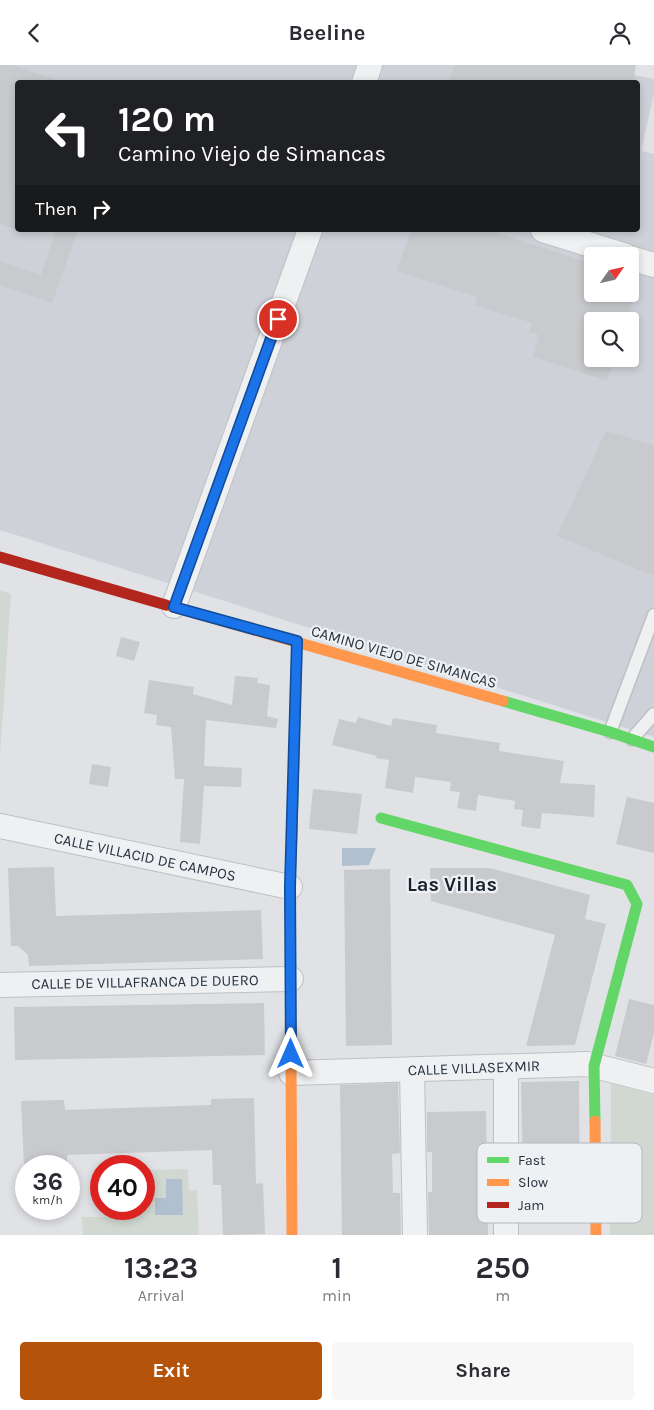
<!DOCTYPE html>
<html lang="en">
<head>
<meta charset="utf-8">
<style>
	body { margin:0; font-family:Karla,sans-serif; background:#f7f7f7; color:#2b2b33; height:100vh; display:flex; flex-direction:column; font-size:19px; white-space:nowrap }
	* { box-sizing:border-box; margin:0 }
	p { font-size:16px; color:#7c7c81 }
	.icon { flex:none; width:28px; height:28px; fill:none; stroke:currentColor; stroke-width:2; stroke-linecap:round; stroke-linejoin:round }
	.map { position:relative; height:1170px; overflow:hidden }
	.sheet { display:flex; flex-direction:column; background:#fff; flex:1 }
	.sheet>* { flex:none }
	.guide { position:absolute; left:15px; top:15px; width:625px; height:152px; border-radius:5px; box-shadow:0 2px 8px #0003; background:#202124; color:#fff; overflow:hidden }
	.needle { width:32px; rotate:56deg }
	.fabs { position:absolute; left:584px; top:182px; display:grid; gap:10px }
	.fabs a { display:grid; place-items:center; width:55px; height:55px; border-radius:5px; background:#fff; box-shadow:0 2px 8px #0003; font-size:25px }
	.speed { position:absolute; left:15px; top:1090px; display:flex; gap:10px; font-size:25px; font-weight:700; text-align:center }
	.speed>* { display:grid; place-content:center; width:65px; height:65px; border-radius:50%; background:#fff; box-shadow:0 2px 8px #0003; line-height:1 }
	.speed small { font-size:12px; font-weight:400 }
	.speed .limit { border:8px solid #d22; background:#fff; color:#111 }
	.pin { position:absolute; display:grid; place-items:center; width:42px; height:42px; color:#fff; margin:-21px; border:2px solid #fff; border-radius:50%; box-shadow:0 1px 5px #0007 }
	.me { position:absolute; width:55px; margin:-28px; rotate:0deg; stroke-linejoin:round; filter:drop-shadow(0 0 4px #0008) }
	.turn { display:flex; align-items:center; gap:18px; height:105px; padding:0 20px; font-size:22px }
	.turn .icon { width:65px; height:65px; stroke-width:2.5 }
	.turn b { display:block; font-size:35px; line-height:42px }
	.then { display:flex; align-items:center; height:48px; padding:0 20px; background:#0003; gap:10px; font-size:19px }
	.eta { display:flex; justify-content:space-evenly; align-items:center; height:85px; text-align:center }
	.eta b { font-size:30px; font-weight:700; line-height:35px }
	.action { display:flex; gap:10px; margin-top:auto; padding:10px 20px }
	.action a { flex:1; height:58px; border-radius:5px; background:#b45309; color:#fff; font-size:20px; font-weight:700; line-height:58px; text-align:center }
	.action a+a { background:#f7f7f7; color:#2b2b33 }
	header { display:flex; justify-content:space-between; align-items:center; height:65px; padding:0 20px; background:#fff; font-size:22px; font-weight:700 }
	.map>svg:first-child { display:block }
</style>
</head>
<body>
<header><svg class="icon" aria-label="back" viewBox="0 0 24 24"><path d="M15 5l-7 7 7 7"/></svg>Beeline<svg class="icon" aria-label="person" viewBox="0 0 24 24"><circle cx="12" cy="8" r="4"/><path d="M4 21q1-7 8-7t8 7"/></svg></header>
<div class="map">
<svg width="654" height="1170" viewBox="0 0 654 1170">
	<rect width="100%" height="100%" fill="#e0e2e5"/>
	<!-- built -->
	<path fill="#ced2d8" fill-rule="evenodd" d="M0 0H636L634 10 654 14V29L641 86 654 89V672L0 465ZM18 18H638V165H18ZM592 191H630V229H592ZM592 256H630V294H592Z"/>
	<!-- green -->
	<g fill="#d1d8d1">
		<path d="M0 525 11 529 0 693Z"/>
		<path d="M611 1018 654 1030V1170H610Z"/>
		<path d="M188 1104 189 1125H197L199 1170H83L82 1152H116V1144H144V1105Z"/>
	</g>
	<!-- water -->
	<g fill="#b0c0cf">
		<path d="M342 783H376L369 800 342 801Z"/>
		<path d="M166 1114H182L183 1150H155V1133H166Z"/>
	</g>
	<!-- building -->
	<g fill="#c8cacd">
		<path d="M0 0H13L55 14V18H18V165L0 159Z"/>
		<path d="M455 0H636L633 18H448Z"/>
		<path d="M56 165H78L52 238 0 220V196L41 210Z"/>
		<path d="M411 165H489L592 199V229H635L626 256H592V294H614L607 316 533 292 539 270 529 267 532 258 474 240 477 232 397 206Z"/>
		<path d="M606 366 654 380V511L557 471Z"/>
		<path d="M121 572 140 577 134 596 116 591Z"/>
		<path d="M235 611 258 613 257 618 270 620 267 651 278 654 276 663 206 655 204 701 242 703 241 722 204 721 200 779 180 777 184 714H175L171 662 156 660 157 650 144 648 149 615 194 622 193 629 232 640Z"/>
		<path d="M358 652 391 661 393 653 437 660 436 668 500 678 499 686 564 696 560 718 595 720 594 752 542 748 540 764 521 761 523 745 514 744 515 736 478 730 476 746 457 743 460 727 450 726 451 717 415 712 413 728 385 723 389 695 376 693 377 691 332 680 339 654 356 658Z"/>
		<path d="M92 699 111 702 108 722 89 719Z"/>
		<path d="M313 724 362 729 357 769 309 764Z"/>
		<path d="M627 732 654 738V788L616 779Z"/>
		<path d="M54 802 56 851 261 845 263 894 29 901 28 890 18 881H11L8 803Z"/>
		<path d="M430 803H490L590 830 585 854 606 859 575 980 526 981 555 870 431 836Z"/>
		<path d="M390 804 392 980 346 981 344 805Z"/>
		<path d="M629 934 654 940V968L646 999 615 991Z"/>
		<path d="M264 938 265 990 15 995 14 942Z"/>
		<path d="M579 1016 580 1157 524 1158 521 1017Z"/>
		<path d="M398 1018 400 1088 392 1089 393 1128H400L401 1170H342L340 1020Z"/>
		<path d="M254 1033 256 1119 263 1118 265 1169 223 1170 221 1120H213L212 1085 67 1090V1101H24L21 1036 64 1035 65 1045 211 1040V1034Z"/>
		<path d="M486 1046 488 1170H429L428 1127H432V1087H427V1047Z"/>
	</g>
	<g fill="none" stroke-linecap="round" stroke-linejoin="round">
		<!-- lane casing -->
		<g stroke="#bec0c3" stroke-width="15">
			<g id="lane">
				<path d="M610 667 654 550"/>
				<path d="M632 674 654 649"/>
			</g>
		</g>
		<!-- street casing -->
		<g stroke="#bec0c3" stroke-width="26">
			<g id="street">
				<path d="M364 18 370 0"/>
				<path d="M543 165 626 191"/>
				<path d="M630 193 654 200"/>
				<path d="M174 541 310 165"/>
				<path d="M0 761 290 822"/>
				<path d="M0 920 291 914"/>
				<path d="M412 1005 415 1170"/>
				<path d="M291 1008 587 999 654 1016"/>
				<path d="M506 1170V1002"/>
			</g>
		</g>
		<!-- lane -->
		<use href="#lane" stroke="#eff0f2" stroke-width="12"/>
		<!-- street -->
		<use href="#street" stroke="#eff0f2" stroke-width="24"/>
		<!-- fast -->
		<g stroke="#63d668" stroke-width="11">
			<path d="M503 636 610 667 654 682"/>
			<path d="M381 753 627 820 637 839 594 1001 595 1056"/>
			<path d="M292 767 297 576"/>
		</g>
		<!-- slow -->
		<g stroke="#ff974d" stroke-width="11">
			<path d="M166 540 503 636"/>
			<path d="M292 767 290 822 292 1170"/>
			<path d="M595 1056 596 1170"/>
		</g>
		<!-- jam -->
		<path stroke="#b3261e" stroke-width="11" d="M0 492 166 540"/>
	</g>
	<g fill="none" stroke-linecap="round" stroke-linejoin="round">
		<!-- route casing -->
		<g stroke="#114b97" stroke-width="12">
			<path id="route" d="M278 254 174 542 297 576 290 822 291 989"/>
		</g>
		<!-- route -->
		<use href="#route" stroke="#1a73e8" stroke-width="9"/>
	</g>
	<g text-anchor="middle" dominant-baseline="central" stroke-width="4.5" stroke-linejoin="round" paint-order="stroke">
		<!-- street labels -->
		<g font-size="15" fill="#28313c" stroke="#edf1f4">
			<text transform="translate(404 592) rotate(16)">CAMINO VIEJO DE SIMANCAS</text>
			<text transform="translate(145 792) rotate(12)">CALLE VILLACID DE CAMPOS</text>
			<text transform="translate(145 917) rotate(-1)">CALLE DE VILLAFRANCA DE DUERO</text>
			<text transform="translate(474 1003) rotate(-2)">CALLE VILLASEXMIR</text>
		</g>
		<!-- district labels -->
		<g font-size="20" font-weight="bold" fill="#1b222d" stroke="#edf1f4">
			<text x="452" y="819">Las Villas</text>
		</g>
	</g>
	<!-- legend -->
	<rect x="477" y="1078" width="165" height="80" rx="8" fill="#edf1f4" stroke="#b2b7bd" stroke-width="1"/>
	<rect x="487" y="1092" width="22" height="6" fill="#63d668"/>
	<rect x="487" y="1114" width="22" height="7" fill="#ff974d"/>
	<rect x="487" y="1137" width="22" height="6" fill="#b3261e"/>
	<g font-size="14" fill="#28313c">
		<text x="518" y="1100">Fast</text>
		<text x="518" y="1122">Slow</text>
		<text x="518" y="1145">Jam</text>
	</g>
</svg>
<div class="fabs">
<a><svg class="needle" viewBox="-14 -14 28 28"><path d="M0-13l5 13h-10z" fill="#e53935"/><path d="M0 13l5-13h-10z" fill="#7c7c81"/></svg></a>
<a><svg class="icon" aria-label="search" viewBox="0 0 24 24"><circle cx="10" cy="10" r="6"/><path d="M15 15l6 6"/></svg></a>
</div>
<div class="speed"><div>36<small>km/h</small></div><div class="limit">40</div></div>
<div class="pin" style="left:278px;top:254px;background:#d93025"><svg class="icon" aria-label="arrive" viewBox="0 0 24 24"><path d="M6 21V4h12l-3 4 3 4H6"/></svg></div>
<svg class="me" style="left:291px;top:989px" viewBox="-20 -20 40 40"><path d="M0-17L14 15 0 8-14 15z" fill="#1a73e8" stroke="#fff" stroke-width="4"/></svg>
<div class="guide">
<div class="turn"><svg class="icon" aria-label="left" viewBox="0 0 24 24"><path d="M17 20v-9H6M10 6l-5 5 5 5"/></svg><div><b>120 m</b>Camino Viejo de Simancas</div></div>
<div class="then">Then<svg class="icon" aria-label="right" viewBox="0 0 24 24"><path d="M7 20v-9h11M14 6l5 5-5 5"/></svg></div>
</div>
</div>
<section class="sheet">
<div class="eta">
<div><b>13:23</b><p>Arrival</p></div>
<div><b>1</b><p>min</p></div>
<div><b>250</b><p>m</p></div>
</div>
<div class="action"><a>Exit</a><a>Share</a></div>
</section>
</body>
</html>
